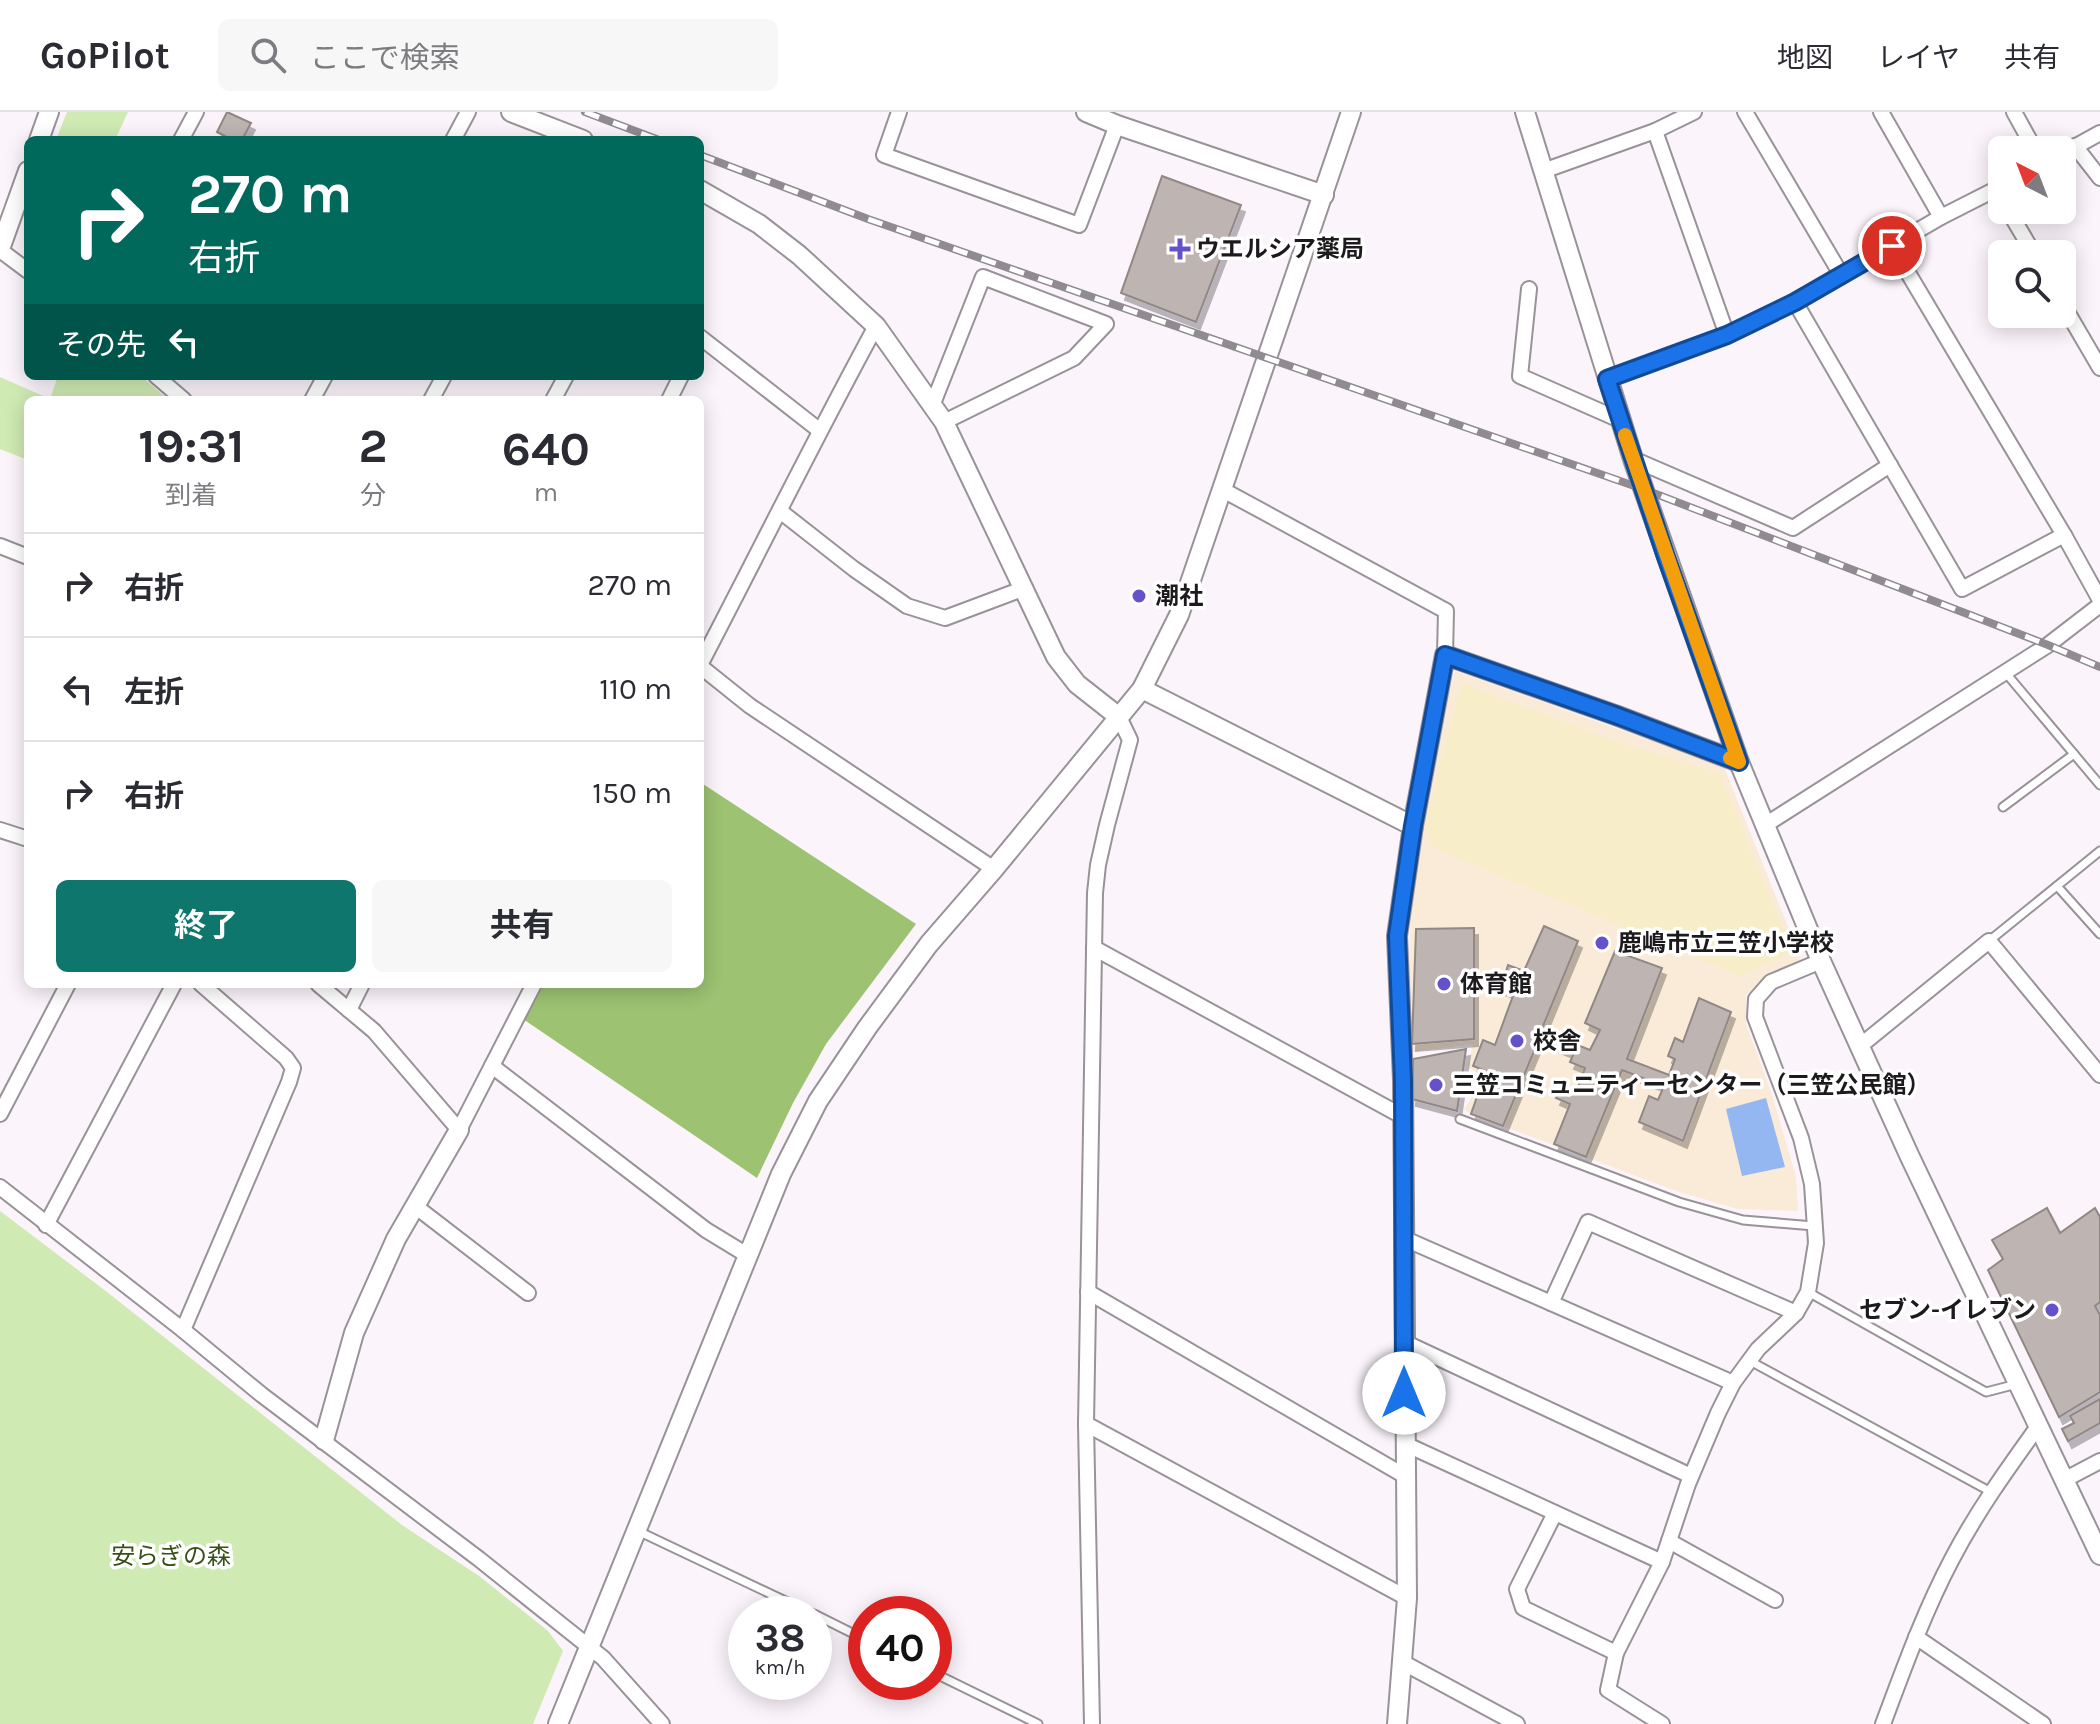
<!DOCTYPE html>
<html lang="ja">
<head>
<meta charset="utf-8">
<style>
	body { margin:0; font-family:Karla,"Noto Sans JP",sans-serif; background:#f7f7f7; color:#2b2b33; height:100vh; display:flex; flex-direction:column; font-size:30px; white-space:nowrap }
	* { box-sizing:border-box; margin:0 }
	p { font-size:26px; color:#7c7c81 }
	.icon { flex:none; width:44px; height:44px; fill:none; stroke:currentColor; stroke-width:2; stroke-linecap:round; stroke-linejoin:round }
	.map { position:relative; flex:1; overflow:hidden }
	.sheet { position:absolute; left:24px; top:284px; width:680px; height:592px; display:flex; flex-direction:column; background:#fff; border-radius:12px; box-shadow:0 4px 20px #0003 }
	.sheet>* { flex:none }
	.banner { position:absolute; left:24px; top:24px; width:680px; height:244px; border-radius:12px; box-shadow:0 4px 20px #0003; background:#00695c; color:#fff; overflow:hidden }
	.needle { width:52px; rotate:318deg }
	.buttons { position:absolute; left:1988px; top:24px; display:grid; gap:16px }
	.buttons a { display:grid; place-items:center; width:88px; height:88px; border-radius:12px; background:#fff; box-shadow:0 4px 20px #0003; font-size:40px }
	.speed { position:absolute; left:728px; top:1484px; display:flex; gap:16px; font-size:40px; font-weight:700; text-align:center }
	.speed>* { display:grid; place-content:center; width:104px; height:104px; border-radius:50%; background:#fff; box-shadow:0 4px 20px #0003; line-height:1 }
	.speed small { font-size:20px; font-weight:400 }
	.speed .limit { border:12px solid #d22; background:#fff; color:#111 }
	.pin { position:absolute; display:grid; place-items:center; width:68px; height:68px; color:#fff; margin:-34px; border:4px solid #fff; border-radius:50%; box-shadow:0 2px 8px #0007 }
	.me { position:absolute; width:88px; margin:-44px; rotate:0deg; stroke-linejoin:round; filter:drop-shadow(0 0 6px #0008) }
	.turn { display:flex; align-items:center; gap:28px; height:168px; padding:0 32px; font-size:36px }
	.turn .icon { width:104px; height:104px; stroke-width:2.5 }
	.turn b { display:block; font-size:56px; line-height:68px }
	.then { display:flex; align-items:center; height:76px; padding:0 32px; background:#0003; gap:16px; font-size:30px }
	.eta { display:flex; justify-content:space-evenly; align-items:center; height:136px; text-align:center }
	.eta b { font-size:48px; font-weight:700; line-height:56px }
	.button { display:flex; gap:16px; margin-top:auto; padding:16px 32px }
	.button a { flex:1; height:92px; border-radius:12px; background:#0f766e; color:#fff; font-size:32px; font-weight:700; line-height:92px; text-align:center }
	.button a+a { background:#f7f7f7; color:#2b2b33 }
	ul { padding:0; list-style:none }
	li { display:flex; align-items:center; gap:24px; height:104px; padding:0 32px; border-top:2px solid #e1e1e2 }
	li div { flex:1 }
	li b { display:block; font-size:30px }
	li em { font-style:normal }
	header { display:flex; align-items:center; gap:48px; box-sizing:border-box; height:112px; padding:0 40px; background:#fff; border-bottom:2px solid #e1e1e2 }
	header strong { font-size:38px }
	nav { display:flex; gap:44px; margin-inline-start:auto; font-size:28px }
	.search { width:560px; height:72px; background:#f7f7f7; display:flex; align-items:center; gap:20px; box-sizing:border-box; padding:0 28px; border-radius:12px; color:#7c7c81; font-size:30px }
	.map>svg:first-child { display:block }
</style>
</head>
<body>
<header>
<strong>GoPilot</strong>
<div class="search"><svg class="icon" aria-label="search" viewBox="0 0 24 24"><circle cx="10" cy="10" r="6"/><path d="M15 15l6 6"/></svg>ここで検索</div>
<nav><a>地図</a><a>レイヤ</a><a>共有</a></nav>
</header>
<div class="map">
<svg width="2100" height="1612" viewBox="0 0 2100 1612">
	<defs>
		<filter id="shadow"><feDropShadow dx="4" dy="7" stdDeviation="0" flood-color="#0004"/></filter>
	</defs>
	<rect width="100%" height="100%" fill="#fbf4fb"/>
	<!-- education -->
	<path fill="#faead8" d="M1455 559 1724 655 1801 847 1765 865 1746 883V912L1771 980 1796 1064 1798 1099 1738 1097 1676 1079 1471 1002 1464 998 1484 965 1468 955 1473 932 1412 940 1409 849 1413 714Z"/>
	<!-- green -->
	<g fill="#cfeab3">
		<path d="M67 0H128L115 28H56Z"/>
		<path d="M58 264H141L169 288H28V348L0 337V265L50 287Z"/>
		<path d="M0 1099 107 1180 402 1413 479 1464 548 1519 563 1539 533 1612H0Z"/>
	</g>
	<!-- forest -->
	<path fill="#9cc272" d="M700 670 916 812 826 932 793 991 757 1066 523 907 541 872H700Z"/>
	<!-- sand -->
	<path fill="#f7edc8" d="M1461 571 1624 632 1719 661 1792 840 1741 864 1431 735 1425 714Z"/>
	<!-- water -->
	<path fill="#95b7f1" d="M1766 986 1785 1055 1742 1064 1726 997Z"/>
	<!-- building -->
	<g fill="#beb5b2" stroke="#918885" stroke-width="2" filter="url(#shadow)">
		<path d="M227 0 251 11 242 28H232L217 20Z"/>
		<path d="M1162 64 1241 93 1196 210 1121 181Z"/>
		<path d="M1544 814 1578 829 1541 919 1590 938 1600 918 1585 911 1615 839 1662 856 1627 947 1669 963 1675 947 1668 944 1675 926 1683 930 1699 886 1731 900 1683 1029 1639 1010 1649 984 1658 988 1664 974 1622 958 1586 1045 1554 1032 1570 992 1556 986 1562 974 1576 980 1585 956 1570 950 1574 941 1539 927 1503 1014 1471 1002 1486 959 1473 954 1483 928 1495 933 1514 881 1501 876 1508 853 1524 859Z"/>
		<path d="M1474 816V927L1412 932 1416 817Z"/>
		<path d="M1466 937 1457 999 1412 987 1413 947Z"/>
		<path d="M2047 1096 2060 1121 2095 1096 2100 1105V1190L2095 1194 2100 1203V1280L2059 1305 1988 1158 2003 1147 1992 1128Z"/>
		<path d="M2100 1287V1311L2068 1329 2062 1317 2074 1311 2070 1304Z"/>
	</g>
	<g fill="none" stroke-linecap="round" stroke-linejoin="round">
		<!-- service casing -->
		<g stroke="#999298" stroke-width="11">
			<g id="service">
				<path d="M2005 560 2100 673"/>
				<path d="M2003 695 2074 642"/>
				<path d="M2057 774 2100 822"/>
				<path d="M1989 829 2100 739"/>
				<path d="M1460 1007 1679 1090 1743 1108 1814 1114"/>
				<path d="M1808 1180 1986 1280 2017 1272"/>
				<path d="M1750 1249 1991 1380"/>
				<path d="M638 1419 813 1502"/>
				<path d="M814 1502 866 1528"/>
				<path d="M934 1561 1038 1612"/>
			</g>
		</g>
		<!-- minor casing -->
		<g stroke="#999298" stroke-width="18">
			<g id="minor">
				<path d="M899 0 884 43 1079 113 1117 13"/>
				<path d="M1745 0 1842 164"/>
				<path d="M1881 0 1941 105"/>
				<path d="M2014 0 2035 38"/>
				<path d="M1655 19 1727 223"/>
				<path d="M181 28 196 0"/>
				<path d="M453 28 468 0"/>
				<path d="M2075 34 2100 66"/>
				<path d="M2062 42 2100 21"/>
				<path d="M1543 59 1655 19 1694 0"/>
				<path d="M2008 98 2034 142"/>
				<path d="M1892 134 2064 423 2100 488"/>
				<path d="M0 138 28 159"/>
				<path d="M1529 177 1520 264 1620 308"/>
				<path d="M1795 190 1962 477 2064 423"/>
				<path d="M2062 191 2100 256"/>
				<path d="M700 225 819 318"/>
				<path d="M156 264 184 288"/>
				<path d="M1607 267 1727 223 1795 190 1941 105 2002 74"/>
				<path d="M312 288 325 264"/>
				<path d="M431 288 444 264"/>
				<path d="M553 288 566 264"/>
				<path d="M669 288 681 264"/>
				<path d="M932 294 983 165 1106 212 1074 246 944 310"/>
				<path d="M1633 347 1793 416 1890 353"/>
				<path d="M1223 378 1446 499 1445 543"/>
				<path d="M780 399 854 457 907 494 945 506 1025 476"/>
				<path d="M0 434 28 445"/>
				<path d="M700 553C759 440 815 326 876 214"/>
				<path d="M700 554 750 594 994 757"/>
				<path d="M1765 713 2048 533 2100 493"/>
				<path d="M0 718 28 727"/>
				<path d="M1094 836 1402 1004"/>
				<path d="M318 872 374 919 459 1018 534 872"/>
				<path d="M349 898 362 872"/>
				<path d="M1860 934 1989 829 2100 963"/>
				<path d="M492 954 706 1118 747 1143"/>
				<path d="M0 1002 68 872"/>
				<path d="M0 1075 183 1218 262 1283 479 1447 603 1546 662 1612"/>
				<path d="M415 1094 528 1181"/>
				<path d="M46 1113 174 872"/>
				<path d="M1403 1126 1733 1271"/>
				<path d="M1088 1180 1405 1364"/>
				<path d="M1551 1191 1588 1110 1796 1201"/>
				<path d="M183 1218 289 970 293 956 286 946 201 872"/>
				<path d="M1404 1230 1691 1364"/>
				<path d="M1086 1312 1407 1486"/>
				<path d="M1405 1332 1662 1450"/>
				<path d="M2064 1368 2100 1349"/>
				<path d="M1555 1401 1517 1477 1523 1496 1616 1541"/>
				<path d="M1669 1429 1775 1488"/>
				<path d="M1916 1525 2043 1612"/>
				<path d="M1402 1550 1517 1612"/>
				<path d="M1092 1612 1086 1312 1095 781 1098 753 1107 713 1130 628 1119 605"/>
				<path d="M1662 1612 1608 1578 1616 1541 1662 1450 1688 1372 1718 1301 1733 1271 1758 1237 1796 1201 1808 1180 1816 1131 1812 1072 1801 1026 1755 905 1756 887 1771 870 1821 849"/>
				<path d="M1883 1612C1904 1556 1924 1500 1952 1447 1977 1399 2008 1356 2039 1313"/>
			</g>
		</g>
		<!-- tertiary casing -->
		<g stroke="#999298" stroke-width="22">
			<g id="tertiary">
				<path d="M511 0 583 28"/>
				<path d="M1086 0 1117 13 1324 83"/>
				<path d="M1525 0 1633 347 1739 650 1821 849 1910 1045 2100 1443"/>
				<path d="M39 28 49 0"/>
				<path d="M700 78 759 112 799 143 876 214 944 310 1056 545 1077 572 1119 605"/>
				<path d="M0 137 28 59"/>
				<path d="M1142 577 1413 714"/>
				<path d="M324 1328 354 1221 396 1127 459 1018"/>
				<path d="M558 1612 781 1062 818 989 867 916 929 832 994 757 1142 577 1179 503 1351 0"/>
				<path d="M1397 1612 1407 1486 1403 968 1397 824 1413 714 1445 543 1618 604 1739 650"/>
			</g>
		</g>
		<!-- service -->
		<use href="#service" stroke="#fff" stroke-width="7"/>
		<!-- minor -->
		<use href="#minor" stroke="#fff" stroke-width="14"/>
		<!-- tertiary -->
		<use href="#tertiary" stroke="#fff" stroke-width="18"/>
		<!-- rail casing -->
		<g stroke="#908b90" stroke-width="8">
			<g id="rail">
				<path d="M585 0 659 28"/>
				<path d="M700 43 868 107 1643 377 2048 533 2100 555"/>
			</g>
		</g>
		<!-- rail -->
		<use href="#rail" stroke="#fff" stroke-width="5" stroke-dasharray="15" stroke-linecap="butt"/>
	</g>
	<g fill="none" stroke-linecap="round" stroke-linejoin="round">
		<!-- route casing -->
		<g stroke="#114b97" stroke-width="20">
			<path id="route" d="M1404 1281 1403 968 1397 824 1413 714 1445 543 1618 604 1739 650 1666 445 1607 267 1727 223 1795 190 1892 134"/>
		</g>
		<!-- route -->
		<use href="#route" stroke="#1a73e8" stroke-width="14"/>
		<!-- slow -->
		<path stroke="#f59e0b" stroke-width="14" d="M1625 323 1739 650 1730 646"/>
	</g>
	<!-- markers -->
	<g fill="#6552cb" stroke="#fff" stroke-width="3">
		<path d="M1176 125h8v8h8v8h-8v8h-8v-8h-8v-8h8z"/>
		<circle cx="1139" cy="484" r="8"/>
		<circle cx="1602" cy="831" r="8"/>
		<circle cx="1444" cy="872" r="8"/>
		<circle cx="1517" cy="929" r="8"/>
		<circle cx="1436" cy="973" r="8"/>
		<circle cx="2052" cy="1198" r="8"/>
	</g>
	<g text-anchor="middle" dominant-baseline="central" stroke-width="7" stroke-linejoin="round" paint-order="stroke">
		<!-- poi labels -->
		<g font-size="24" font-weight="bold" fill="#1c1a1c" stroke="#fff" text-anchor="start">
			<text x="1196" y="137">ウエルシア薬局</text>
			<text x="1155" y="484">潮社</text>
			<text x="1618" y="831">鹿嶋市立三笠小学校</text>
			<text x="1460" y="872">体育館</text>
			<text x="1533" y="929">校舎</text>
			<text x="1452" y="973">三笠コミュニティーセンター（三笠公民館）</text>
			<text x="2036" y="1198" text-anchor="end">セブン-イレブン</text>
		</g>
		<!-- park labels -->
		<g font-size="24" fill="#385018" stroke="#fff">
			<text x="171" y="1444">安らぎの森</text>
		</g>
	</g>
</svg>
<div class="buttons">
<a><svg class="needle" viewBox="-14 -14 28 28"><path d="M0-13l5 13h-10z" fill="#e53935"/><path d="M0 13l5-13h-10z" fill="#7c7c81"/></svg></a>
<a><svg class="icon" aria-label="search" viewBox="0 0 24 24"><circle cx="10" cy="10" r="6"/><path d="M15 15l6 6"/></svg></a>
</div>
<div class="speed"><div>38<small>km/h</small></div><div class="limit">40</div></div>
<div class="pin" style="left:1892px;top:134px;background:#d93025"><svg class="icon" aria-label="arrive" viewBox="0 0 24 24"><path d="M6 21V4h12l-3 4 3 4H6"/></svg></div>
<svg class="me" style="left:1404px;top:1281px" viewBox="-20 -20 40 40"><circle r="19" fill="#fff"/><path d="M0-13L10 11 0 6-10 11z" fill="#1a73e8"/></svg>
<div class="banner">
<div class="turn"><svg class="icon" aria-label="right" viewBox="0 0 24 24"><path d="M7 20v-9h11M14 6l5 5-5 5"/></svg><div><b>270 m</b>右折</div></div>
<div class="then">その先<svg class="icon" aria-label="left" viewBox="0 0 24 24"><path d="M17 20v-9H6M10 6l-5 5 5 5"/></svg></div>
</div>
<section class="sheet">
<div class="eta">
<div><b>19:31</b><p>到着</p></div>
<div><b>2</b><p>分</p></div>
<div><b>640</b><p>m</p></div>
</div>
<ul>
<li><svg class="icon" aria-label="right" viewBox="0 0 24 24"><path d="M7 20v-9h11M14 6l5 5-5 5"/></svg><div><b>右折</b></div><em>270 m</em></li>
<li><svg class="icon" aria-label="left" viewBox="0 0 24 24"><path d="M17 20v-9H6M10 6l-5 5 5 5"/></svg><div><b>左折</b></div><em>110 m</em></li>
<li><svg class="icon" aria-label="right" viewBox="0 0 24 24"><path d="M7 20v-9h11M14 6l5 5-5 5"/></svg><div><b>右折</b></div><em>150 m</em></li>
</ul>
<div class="button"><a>終了</a><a>共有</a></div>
</section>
</div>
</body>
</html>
